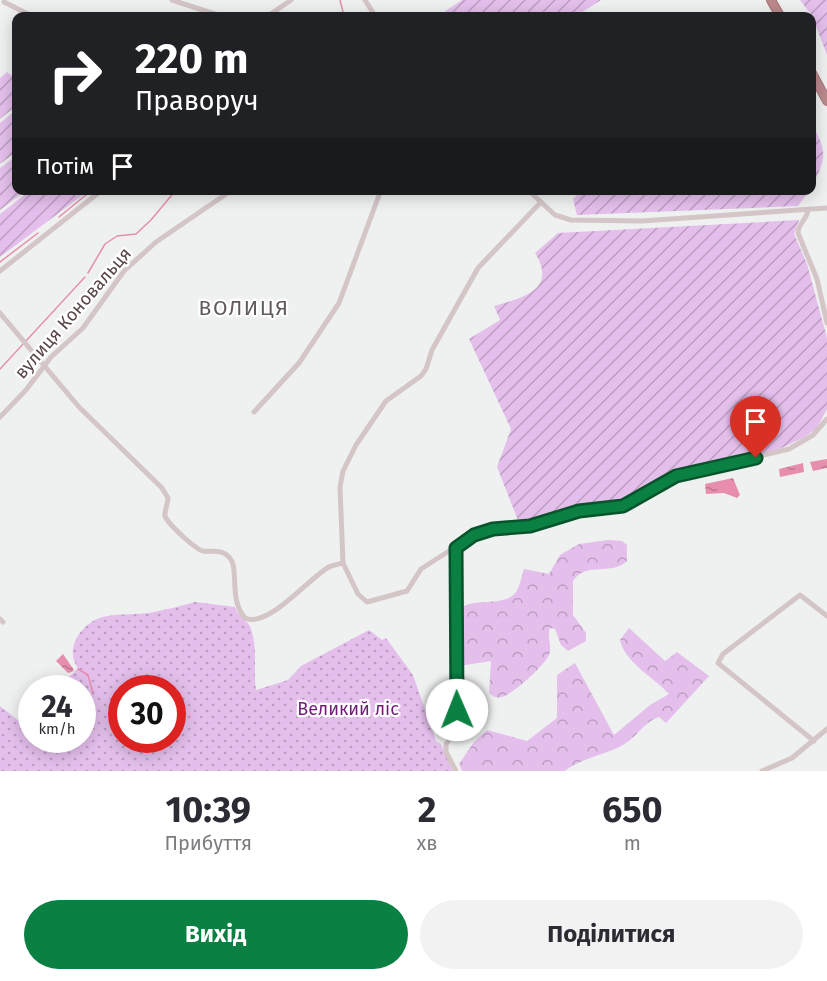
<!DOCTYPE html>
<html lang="uk">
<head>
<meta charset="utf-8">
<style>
	body { margin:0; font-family:"Fira Sans",sans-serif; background:#f2f2f3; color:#2b2b33; height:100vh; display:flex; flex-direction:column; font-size:22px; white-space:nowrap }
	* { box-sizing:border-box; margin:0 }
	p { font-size:20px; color:#7c7c81 }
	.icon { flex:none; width:33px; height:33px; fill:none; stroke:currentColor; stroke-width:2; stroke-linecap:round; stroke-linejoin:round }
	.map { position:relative; height:771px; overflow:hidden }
	.sheet { display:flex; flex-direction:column; background:#fff; flex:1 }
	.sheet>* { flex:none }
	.top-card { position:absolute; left:12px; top:12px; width:804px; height:183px; border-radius:12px; box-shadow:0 3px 15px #0003; background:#202124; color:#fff; overflow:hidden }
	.speed { position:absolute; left:18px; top:675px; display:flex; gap:12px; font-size:30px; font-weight:700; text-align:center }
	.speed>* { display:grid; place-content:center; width:78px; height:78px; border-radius:50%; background:#fff; box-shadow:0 3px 15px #0003; line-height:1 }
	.speed small { font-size:15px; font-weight:400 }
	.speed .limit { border:9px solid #d22; background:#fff; color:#111 }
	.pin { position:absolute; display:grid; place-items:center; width:51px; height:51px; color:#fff; margin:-62px -26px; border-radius:50% 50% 50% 0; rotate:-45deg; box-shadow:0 0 6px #0007 }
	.pin .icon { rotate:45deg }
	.me { position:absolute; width:66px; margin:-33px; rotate:359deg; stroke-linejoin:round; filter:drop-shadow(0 0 4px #0008) }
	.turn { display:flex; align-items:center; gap:21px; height:126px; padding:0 24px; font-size:27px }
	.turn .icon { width:78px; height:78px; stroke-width:2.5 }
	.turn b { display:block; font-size:42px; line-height:51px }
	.then { display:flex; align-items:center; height:57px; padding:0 24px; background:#0003; gap:12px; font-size:22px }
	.eta { display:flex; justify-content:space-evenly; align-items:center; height:102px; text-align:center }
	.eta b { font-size:36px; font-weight:700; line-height:42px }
	.action { display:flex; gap:12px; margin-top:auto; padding:12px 24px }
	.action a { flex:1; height:69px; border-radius:36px; background:#0b8043; color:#fff; font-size:24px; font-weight:700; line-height:69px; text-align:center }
	.action a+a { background:#f2f2f3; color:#2b2b33 }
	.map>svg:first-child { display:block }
</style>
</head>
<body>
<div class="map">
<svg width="827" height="771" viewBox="0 0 827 771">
	<defs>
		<pattern id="forest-crowns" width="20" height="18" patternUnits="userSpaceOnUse" patternTransform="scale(1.5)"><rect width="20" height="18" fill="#e4bfec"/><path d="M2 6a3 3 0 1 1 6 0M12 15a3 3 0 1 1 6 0" fill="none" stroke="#bc9dc1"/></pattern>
		<pattern id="park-dots" width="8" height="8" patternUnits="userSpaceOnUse" patternTransform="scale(1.5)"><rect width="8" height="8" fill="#e4bfec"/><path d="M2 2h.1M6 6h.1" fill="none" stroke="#bc9dc1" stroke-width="1.8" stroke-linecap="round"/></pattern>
		<pattern id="garden-furrows" width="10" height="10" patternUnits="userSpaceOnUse" patternTransform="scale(1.5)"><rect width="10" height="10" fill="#e4bfec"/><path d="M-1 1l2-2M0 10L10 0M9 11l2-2" fill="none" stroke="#bc9dc1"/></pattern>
		<pattern id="water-ripples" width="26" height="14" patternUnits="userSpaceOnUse" patternTransform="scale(1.5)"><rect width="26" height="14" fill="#e78eaf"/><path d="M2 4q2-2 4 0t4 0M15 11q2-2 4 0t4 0" fill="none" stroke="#be7690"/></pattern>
	</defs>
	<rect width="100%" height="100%" fill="#eef1ef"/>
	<!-- forest -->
	<g fill="url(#forest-crowns)">
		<path d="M608 540 622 541 627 545V561C612 576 586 561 573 581V615L586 633V641L568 651 561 645 555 629 550 628C547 637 551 643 550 652 549 662 512 695 502 697 496 699 493 696 489 693L491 661 459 666 458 621 464 606C479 599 506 606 516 592 520 586 522 575 524 569L549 574 560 555 579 544Z"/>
		<path d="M629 628 665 661 677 652 709 676 666 723 659 717C645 722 640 732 629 741 610 755 584 756 565 771H462L459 764 474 742 487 730 527 741 557 718V675L575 663 614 735 650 705 669 694C656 679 624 662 620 640Z"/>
	</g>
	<!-- park -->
	<path fill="url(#park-dots)" fill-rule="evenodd" d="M195 602 235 607C238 617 249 621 251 629 258 649 253 669 256 690L288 680 301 666 369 630 382 640 386 638 413 675 436 741 441 744 453 771H0V706L24 725 31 717 32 740H82V688H58L78 668C65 651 78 628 97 619 112 613 134 615 149 613 165 610 180 606 195 602ZM122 688H172V740H122Z"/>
	<!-- garden -->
	<g fill="url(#garden-furrows)">
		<path d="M462 0H601L576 16H447L444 12Z"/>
		<path d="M800 0H827V55L812 16Z"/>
		<path d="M7 72 16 79V106L0 119V78Z"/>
		<path d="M16 110V152L0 164V123Z"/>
		<path d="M812 123C827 154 827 156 812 186Z"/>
		<path d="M16 156V190L25 191 0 210V168Z"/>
		<path d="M31 190 88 191 0 257V214Z"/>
		<path d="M581 191V190L809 191 798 206 577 215 573 199Z"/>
		<path d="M799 220 794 234 807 264 827 338V409L817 428 803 438 771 453 737 458 676 475 621 503 519 523 497 467 511 429 469 339 500 320 494 306C522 298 558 290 535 253L558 233Z"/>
	</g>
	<!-- water -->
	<g fill="url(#water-ripples)">
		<path d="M827 459V468L813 471 810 462Z"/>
		<path d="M803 463 804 472 780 477 779 469Z"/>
		<path d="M733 478 740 495 737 498 724 493 706 494 705 484Z"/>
		<path d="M63 654 74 670 72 672 68 673 56 661Z"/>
	</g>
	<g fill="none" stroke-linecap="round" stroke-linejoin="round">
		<!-- stream -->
		<g stroke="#e78eaf" stroke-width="1.5">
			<path d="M340 0 344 16"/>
			<path d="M59 217 92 190"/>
			<path d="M0 262 38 233"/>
			<path d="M88 273 105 244 117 236 136 234 151 220 176 190"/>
			<path d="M0 369 85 277"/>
			<path d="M78 669 88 675 93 693"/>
		</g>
		<!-- highway casing -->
		<g stroke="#a67476" stroke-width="10">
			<g id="highway">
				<path d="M771 0 780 16"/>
				<path d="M812 73 827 101"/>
			</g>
		</g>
		<!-- minor -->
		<g stroke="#d4c5c7" stroke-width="5">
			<path d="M172 0 221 16"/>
			<path d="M365 0 375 16"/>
			<path d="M4 2 32 16"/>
			<path d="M268 16 291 0"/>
			<path d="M528 190 555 215 571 220 642 221 827 208"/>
			<path d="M541 202 478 268 432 350 426 369 421 376 386 401 356 445 343 471 340 487 343 563 358 594 367 602 407 591 421 569 474 535 493 529 530 526 578 511 623 506 676 476 789 449 813 435 827 419"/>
			<path d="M808 210C807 220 798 223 798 233L817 279 827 323"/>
			<path d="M0 271 102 190"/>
			<path d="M0 313 79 407 162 488 168 498C168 503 164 512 165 516 168 524 195 549 203 551 212 552 222 549 229 557 240 568 228 599 245 618 268 629 310 577 329 567 333 565 339 564 343 563"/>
			<path d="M254 412 299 363 339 303 381 190"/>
			<path d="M0 417 26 390 51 357 83 328 124 271 156 242 232 190"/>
			<path d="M455 548 457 730 446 744V752L456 771"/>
			<path d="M0 619 3 622"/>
			<path d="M814 741 718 663 723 654 800 595 827 616"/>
			<path d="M762 771 792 758 827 729"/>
		</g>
		<!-- highway -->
		<use href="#highway" stroke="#ba898c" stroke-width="8"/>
	</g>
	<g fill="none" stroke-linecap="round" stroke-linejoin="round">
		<!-- route casing -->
		<g stroke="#07532c" stroke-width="15">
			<path id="route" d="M457 710 456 548 474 535 493 529 530 526 579 511 623 506 676 476 756 458"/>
		</g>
		<!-- route -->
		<use href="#route" stroke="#0b8043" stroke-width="10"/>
	</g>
	<g text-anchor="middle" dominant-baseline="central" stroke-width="4.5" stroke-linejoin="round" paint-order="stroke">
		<!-- street labels -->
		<g font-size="18" fill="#5b4749" stroke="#fff">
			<text transform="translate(73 313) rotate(-49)">вулиця Коновальця</text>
		</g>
		<!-- park labels -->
		<g font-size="18" fill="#711c78" stroke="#fff">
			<text x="348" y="709">Великий ліс</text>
		</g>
		<!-- quarter labels -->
		<g font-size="21" letter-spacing="1.5" fill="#635b5b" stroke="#fff">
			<text x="244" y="308">ВОЛИЦЯ</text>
		</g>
	</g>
</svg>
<div class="speed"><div>24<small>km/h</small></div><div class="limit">30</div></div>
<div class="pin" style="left:756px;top:458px;background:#d93025"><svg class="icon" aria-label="arrive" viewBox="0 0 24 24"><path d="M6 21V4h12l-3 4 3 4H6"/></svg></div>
<svg class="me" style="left:457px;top:710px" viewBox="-20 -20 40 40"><circle r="19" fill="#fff"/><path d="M0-13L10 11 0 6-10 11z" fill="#0b8043"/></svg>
<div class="top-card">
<div class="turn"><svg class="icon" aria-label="right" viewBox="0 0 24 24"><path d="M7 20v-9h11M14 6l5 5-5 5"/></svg><div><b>220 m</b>Праворуч</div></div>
<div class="then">Потім<svg class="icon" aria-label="arrive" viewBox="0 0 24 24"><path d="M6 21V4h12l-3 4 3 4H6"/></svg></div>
</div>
</div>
<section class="sheet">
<div class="eta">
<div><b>10:39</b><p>Прибуття</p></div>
<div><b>2</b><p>хв</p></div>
<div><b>650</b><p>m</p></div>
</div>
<div class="action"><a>Вихід</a><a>Поділитися</a></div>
</section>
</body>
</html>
